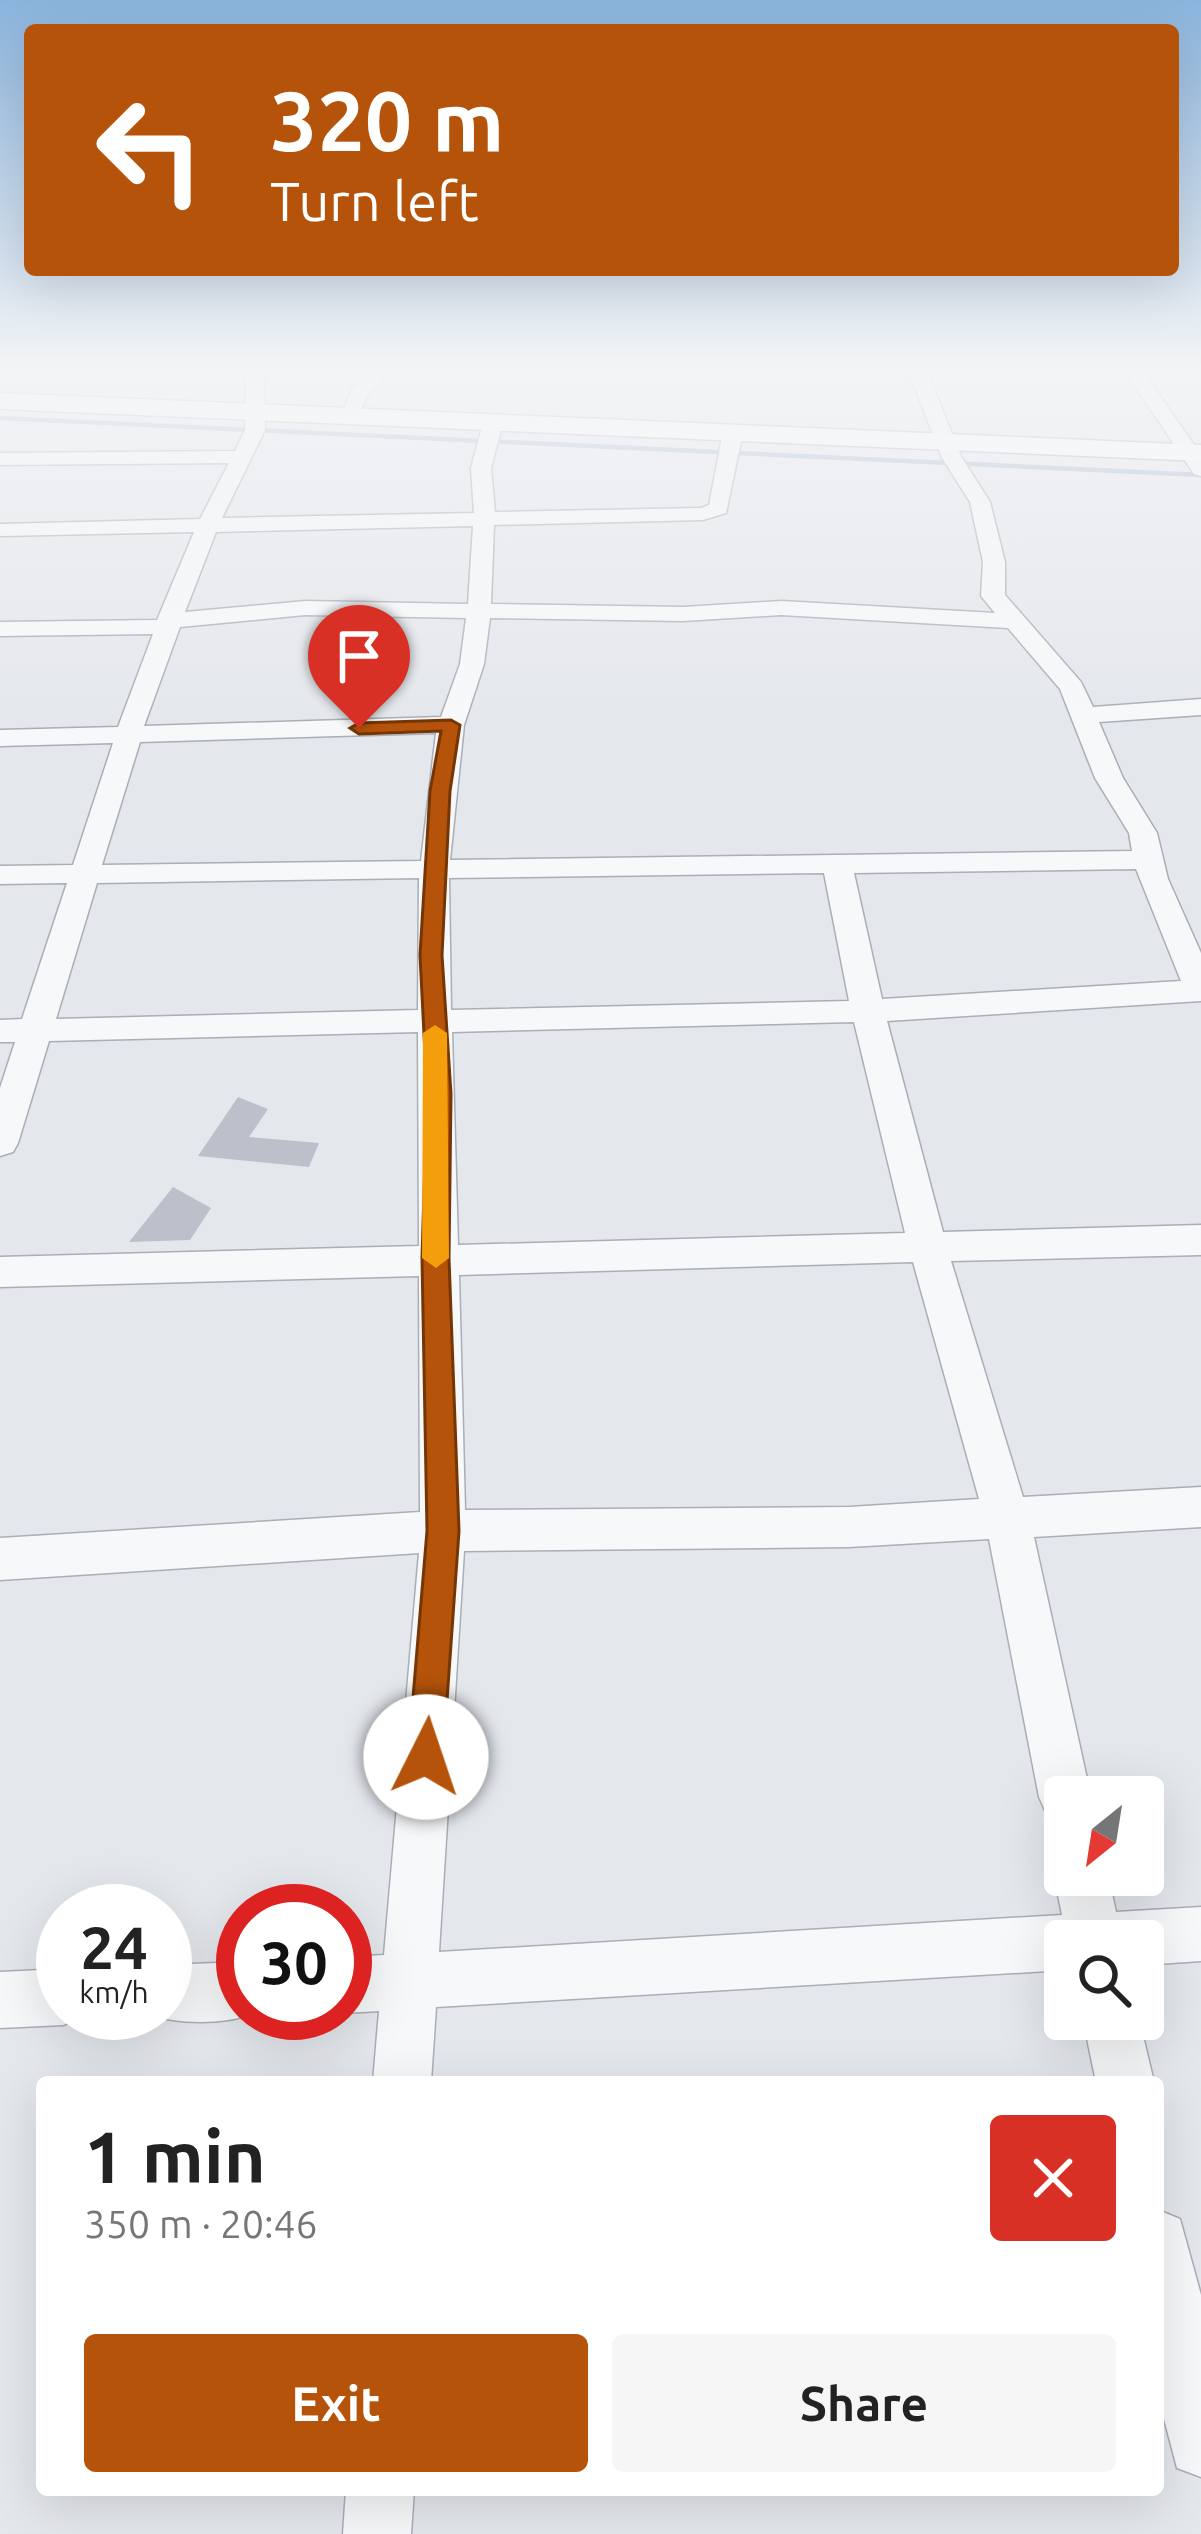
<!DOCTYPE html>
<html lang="en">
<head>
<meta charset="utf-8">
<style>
	body { margin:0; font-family:Ubuntu,sans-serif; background:#f6f6f6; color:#222; height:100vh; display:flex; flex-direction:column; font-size:45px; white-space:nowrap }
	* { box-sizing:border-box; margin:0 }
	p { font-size:39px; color:#767676 }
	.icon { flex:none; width:66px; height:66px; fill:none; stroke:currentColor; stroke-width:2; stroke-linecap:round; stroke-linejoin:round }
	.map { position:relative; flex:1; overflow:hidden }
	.side { position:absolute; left:36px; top:2076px; width:1128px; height:420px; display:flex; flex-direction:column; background:#fff; border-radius:12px; box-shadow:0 12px 48px #0002 }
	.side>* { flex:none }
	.banner { position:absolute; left:24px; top:24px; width:1155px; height:252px; border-radius:12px; box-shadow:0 12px 48px #0002; background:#b45309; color:#fff; overflow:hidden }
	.needle { width:78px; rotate:210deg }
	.fabs { position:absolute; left:1044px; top:1776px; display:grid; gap:24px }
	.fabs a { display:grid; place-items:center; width:120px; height:120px; border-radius:12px; background:#fff; box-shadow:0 12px 48px #0002; font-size:60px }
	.speed { position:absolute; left:36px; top:1884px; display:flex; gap:24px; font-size:60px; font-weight:700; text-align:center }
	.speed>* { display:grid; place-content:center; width:156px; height:156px; border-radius:50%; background:#fff; box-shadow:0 12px 48px #0002; line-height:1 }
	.speed small { font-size:30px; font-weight:400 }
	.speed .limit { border:18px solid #d22; background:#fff; color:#111 }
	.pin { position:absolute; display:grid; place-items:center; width:102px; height:102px; color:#fff; margin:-123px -51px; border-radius:50% 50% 50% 0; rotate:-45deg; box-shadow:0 0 12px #0007 }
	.pin .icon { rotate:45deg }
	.me { position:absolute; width:132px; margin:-66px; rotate:4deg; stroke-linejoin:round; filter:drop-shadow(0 0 9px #0008) }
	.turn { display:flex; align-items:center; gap:42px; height:252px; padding:0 48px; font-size:54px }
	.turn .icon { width:156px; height:156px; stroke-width:2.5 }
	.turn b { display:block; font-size:84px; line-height:102px }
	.round { display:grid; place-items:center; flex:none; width:126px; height:126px; border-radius:12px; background:#f6f6f6 }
	.overview { display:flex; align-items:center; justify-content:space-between; height:204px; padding:0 48px }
	h1 { font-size:72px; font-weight:600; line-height:90px }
	.primary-button { display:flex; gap:24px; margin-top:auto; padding:24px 48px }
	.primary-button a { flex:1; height:138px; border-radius:12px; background:#b45309; color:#fff; font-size:48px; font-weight:600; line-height:138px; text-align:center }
	.primary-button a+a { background:#f6f6f6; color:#222 }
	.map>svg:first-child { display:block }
</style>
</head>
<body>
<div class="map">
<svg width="1201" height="2534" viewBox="0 0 1201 2534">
	<rect width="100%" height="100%" fill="#e4e7ec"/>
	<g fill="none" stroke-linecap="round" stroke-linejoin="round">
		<!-- stream -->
		<path stroke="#9fb4cc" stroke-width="4.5" d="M0 418 1201 475"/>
	</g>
	<!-- building -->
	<g fill="#bbc0ca">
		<path d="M238 1097 268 1109 249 1137 319 1143 309 1167 198 1156Z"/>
		<path d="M173 1187 211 1208 190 1240 129 1242Z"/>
	</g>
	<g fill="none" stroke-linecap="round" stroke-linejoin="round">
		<!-- street casing -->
		<g stroke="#a9aeb7" stroke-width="3">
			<g id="street">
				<path d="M246 367H264L265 430 222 518 474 513 471 468 483 423 493 417 503 423 491 468 495 512 701 508 709 505 723 432 733 426 743 432 726 513 703 520 494 525 491 604 683 607 781 601 995 613 981 596 983 562 970 502 942 458 907 367H925L962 458 990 502 1005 562V595L1081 682 1093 707 1201 699V715L1099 722 1123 778 1157 833 1168 879 1201 953V1001L887 1021 943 1232 1201 1225V1255L951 1261 1023 1497 1201 1487V1527L1034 1537 1091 1797H1065V1823L1047 1815 1039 1797 989 1539 849 1547 464 1551 439 1952 1062 1915 1054 1875 1065 1855V1875H1108L1116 1912 1201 1907V1961L1143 1965V1941H1065V1970L436 2007 431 2082H373L379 2011 345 2013V1957L384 1955 419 1553 0 1580V1538L420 1512 419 1276 0 1287V1257L419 1246 418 1032 49 1041 18 1143 13 1152 0 1156V1088L15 1042H0V1020L22 1019 67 883 0 884V866L73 865 113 743 0 746V730L118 727 153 634 0 636V622L157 620 194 532 0 536V524L200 519 229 463 0 465V453L235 451 245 430ZM473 526 468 604 305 601 185 612 216 532ZM305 615 466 618 460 664 441 717 144 726 180 627ZM781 615 1008 628 1060 689 1095 778 1129 833 1132 851 450 860 464 725 484 664 490 618 683 621ZM436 733 421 861 102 865 140 742ZM1136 869 1181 981 882 999 854 873ZM824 873 849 1001 451 1010 449 878ZM419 878 418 1010 56 1019 97 883ZM854 1022 905 1233 458 1245 452 1032ZM913 1262 979 1499 849 1507 465 1510 459 1275Z"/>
				<path d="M375 367H395L368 394 356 421H342L340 417 353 388Z"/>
				<path d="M1122 367H1140L1201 455V476L1194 474Z"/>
				<path d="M243 1962V2013H255C225 2025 175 2025 146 2013H165V1965Z"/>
				<path d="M63 1969V2013H84L83 2017 63 2025 0 2028V1972Z"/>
				<path d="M1083 2019H1139L1154 2082H1096Z"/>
				<path d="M1158 2210 1180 2219 1201 2295V2477L1177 2468 1158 2396Z"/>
				<path d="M346 2490H414L411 2534H343Z"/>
			</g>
		</g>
		<!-- secondary casing -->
		<g stroke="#a9aeb7" stroke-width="3">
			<path id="secondary" d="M0 393 1201 445V461L0 409Z"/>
		</g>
		<!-- street -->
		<use href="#street" fill="#f7f8fa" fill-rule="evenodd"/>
		<!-- secondary -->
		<use href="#secondary" fill="#fff" fill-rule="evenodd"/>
	</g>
	<!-- sky -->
	<linearGradient id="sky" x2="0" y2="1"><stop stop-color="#8bb4dd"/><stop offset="0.51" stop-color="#f3f4f6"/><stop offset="1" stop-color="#f3f4f6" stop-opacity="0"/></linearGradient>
	<rect width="1201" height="722" fill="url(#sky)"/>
	<!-- route -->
	<path fill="#b45309" stroke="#753606" stroke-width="3" d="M451 720 460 725 450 791 442 955 451 1094 449 1258 459 1531 443 1757 438 1769 426 1774 413 1769 408 1757 427 1531 422 1258 427 1094 420 955 430 791 441 731 359 734 350 728 359 723Z"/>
	<!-- slow -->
	<path fill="#f59e0b" d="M435 1025 447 1033 449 1258 436 1268 422 1258 423 1033Z"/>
</svg>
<div class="fabs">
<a><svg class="needle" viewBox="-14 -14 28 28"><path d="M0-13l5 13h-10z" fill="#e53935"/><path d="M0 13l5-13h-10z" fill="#767676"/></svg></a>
<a><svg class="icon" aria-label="search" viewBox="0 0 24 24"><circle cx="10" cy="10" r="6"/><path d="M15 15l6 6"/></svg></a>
</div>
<div class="speed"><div>24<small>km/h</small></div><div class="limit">30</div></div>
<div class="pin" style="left:359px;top:728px;background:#d93025"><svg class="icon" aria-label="arrive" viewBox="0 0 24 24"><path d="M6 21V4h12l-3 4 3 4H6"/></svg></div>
<svg class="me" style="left:426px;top:1757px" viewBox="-20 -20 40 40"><circle r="19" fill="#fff"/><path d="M0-13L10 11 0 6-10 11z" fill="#b45309"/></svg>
<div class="banner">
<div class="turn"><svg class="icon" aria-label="left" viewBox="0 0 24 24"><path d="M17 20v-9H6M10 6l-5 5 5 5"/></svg><div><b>320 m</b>Turn left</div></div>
</div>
<section class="side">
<div class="overview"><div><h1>1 min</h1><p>350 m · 20:46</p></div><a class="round" style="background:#d93025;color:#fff"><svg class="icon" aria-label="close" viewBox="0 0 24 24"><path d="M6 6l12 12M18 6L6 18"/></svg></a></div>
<div class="primary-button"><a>Exit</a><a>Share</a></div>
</section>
</div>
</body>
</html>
